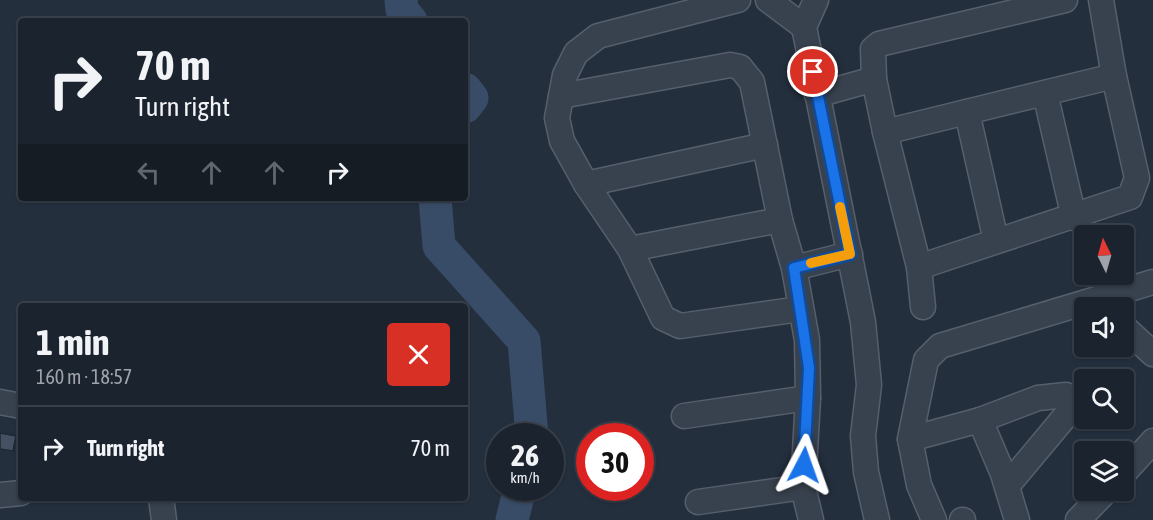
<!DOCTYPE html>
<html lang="en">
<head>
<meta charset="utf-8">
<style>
	body { margin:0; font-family:"Asap Condensed",sans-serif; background:#242b36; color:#f1f3f6; height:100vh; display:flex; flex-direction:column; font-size:22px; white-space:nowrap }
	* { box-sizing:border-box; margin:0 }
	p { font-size:20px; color:#a0a4aa }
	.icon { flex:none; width:33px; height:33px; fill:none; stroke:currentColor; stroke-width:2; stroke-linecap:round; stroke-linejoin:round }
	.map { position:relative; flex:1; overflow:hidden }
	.panel { position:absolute; left:18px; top:303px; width:450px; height:198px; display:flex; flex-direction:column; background:#1b232e; border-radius:6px; box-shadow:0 2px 4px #0004,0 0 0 2px #39404a }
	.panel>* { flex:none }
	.hud { position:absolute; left:18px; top:18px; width:450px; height:183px; border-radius:6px; box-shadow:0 2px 4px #0004,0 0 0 2px #39404a; background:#1b232e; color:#f1f3f6; overflow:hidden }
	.needle { width:39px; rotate:355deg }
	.fabs { position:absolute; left:1074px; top:225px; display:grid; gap:12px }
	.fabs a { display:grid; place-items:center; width:60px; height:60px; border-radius:6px; background:#1b232e; box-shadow:0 2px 4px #0004,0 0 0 2px #39404a; font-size:30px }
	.speed { position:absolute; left:486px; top:423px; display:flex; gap:12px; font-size:30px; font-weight:700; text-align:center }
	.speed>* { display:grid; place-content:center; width:78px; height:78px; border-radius:50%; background:#1b232e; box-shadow:0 2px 4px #0004,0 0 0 2px #39404a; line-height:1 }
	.speed small { font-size:15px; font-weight:400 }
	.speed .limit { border:9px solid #d22; background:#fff; color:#111 }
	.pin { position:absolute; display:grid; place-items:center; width:51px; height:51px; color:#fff; margin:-26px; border:3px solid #fff; border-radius:50%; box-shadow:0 2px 6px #0007 }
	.me { position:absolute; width:66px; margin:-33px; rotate:4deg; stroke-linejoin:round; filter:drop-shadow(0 0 4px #0008) }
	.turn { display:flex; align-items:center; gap:21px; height:126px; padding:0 18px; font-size:27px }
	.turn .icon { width:78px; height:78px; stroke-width:2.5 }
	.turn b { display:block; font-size:42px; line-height:51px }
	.lanes { display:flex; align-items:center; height:57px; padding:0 18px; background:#0003; justify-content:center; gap:30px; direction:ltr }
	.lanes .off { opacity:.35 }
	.round { display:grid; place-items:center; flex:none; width:63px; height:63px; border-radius:6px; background:#242b36 }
	.overview { display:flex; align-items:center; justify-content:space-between; height:102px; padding:0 18px }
	h1 { font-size:36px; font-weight:700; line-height:45px }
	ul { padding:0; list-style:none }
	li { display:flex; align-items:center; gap:18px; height:84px; padding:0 18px; border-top:2px solid #39404a }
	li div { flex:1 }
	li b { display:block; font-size:22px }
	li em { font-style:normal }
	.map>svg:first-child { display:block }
</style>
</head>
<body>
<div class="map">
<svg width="1153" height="520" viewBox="0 0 1153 520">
	<rect width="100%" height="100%" fill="#242f3e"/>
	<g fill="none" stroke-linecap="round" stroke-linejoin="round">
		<!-- river -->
		<g stroke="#394c67" stroke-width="33">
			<path d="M401 0 402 10 411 21"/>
			<path d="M465 89 472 98 465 107"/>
			<path d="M435 198 439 246 524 341 532 436"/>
			<path d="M512 520 520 488"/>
		</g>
	</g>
	<!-- building -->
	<path fill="#455162" stroke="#1f2835" stroke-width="1.5" d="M0 433 16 436 13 451 0 449Z"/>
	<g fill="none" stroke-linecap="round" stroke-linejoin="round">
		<!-- minor casing -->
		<g stroke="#565f6c" stroke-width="27">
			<g id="minor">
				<path d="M738 0 598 36 576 53 565 75 557 118 562 141 586 184 630 249 663 318 680 326 800 309"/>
				<path d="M768 0 804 27"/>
				<path d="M816 0 804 27 863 322 869 385 863 436 866 472 877 520"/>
				<path d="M1065 0 879 44 873 49 874 79 885 132 919 267 1130 197 1137 178 1114 76 1101 0"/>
				<path d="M1045 93 1074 218"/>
				<path d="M817 95 874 79"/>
				<path d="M561 96 730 65 740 67 752 82 780 220 794 268 807 340 808 398 803 487 811 520"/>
				<path d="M967 112 996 241"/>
				<path d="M885 132 1114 76"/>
				<path d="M586 184 765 145"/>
				<path d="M630 249 780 220"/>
				<path d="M919 267 923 307"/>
				<path d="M794 268 850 254"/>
				<path d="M1124 327 1153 354"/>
				<path d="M0 402 21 406"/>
				<path d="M684 416 808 398"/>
				<path d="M980 420 1003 474 1017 520"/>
				<path d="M910 439 980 420 1038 398 1066 395 1084 407"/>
				<path d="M1124 473 1153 441"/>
				<path d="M1007 486 1078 401"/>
				<path d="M0 495 21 493"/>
				<path d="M161 498 164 520"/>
				<path d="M698 502 803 487"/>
				<path d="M934 520 919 485 910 439 926 360 940 346 1153 282"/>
				<path d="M962 520H963"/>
				<path d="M1078 520 1107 490"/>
			</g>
		</g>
		<!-- minor -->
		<use href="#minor" stroke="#38414e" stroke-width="24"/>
	</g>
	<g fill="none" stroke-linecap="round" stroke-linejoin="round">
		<!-- route casing -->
		<g stroke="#114b97" stroke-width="15">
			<path id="route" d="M804 465 809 368 794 268 850 254 813 72"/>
		</g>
		<!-- route -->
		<use href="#route" stroke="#1a73e8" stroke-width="10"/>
		<!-- slow -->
		<path stroke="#f59e0b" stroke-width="10" d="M811 263 850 254 840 207"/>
	</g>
</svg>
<div class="fabs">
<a><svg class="needle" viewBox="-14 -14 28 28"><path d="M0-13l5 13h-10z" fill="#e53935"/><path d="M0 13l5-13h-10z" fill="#a0a4aa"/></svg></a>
<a><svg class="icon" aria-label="sound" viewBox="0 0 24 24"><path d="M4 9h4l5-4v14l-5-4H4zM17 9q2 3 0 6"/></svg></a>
<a><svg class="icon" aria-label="search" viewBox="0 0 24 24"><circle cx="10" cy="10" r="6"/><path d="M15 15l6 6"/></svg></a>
<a><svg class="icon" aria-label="layers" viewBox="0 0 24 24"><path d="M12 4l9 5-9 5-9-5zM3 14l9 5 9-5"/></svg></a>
</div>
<div class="speed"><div>26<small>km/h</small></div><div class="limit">30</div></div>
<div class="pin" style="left:813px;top:72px;background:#d93025"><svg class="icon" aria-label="arrive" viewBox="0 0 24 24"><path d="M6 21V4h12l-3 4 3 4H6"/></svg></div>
<svg class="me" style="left:804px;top:465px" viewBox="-20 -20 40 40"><path d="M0-17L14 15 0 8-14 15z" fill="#1a73e8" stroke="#fff" stroke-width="4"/></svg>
<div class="hud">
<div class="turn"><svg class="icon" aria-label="right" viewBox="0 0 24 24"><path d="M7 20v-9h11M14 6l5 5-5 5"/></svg><div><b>70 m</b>Turn right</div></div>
<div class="lanes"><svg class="icon off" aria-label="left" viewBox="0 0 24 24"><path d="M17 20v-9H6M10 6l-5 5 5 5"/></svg><svg class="icon off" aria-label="ahead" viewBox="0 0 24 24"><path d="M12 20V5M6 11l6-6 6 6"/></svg><svg class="icon off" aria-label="ahead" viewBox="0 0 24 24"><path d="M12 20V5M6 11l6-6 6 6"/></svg><svg class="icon" aria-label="right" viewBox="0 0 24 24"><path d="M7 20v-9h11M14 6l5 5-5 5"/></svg></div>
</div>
<section class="panel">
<div class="overview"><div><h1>1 min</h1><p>160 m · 18:57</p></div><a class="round" style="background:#d93025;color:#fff"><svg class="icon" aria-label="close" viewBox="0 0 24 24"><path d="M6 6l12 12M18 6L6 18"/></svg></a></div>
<ul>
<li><svg class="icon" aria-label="right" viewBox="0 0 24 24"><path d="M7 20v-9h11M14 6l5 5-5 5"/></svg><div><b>Turn right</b></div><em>70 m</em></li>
</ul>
</section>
</div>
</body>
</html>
